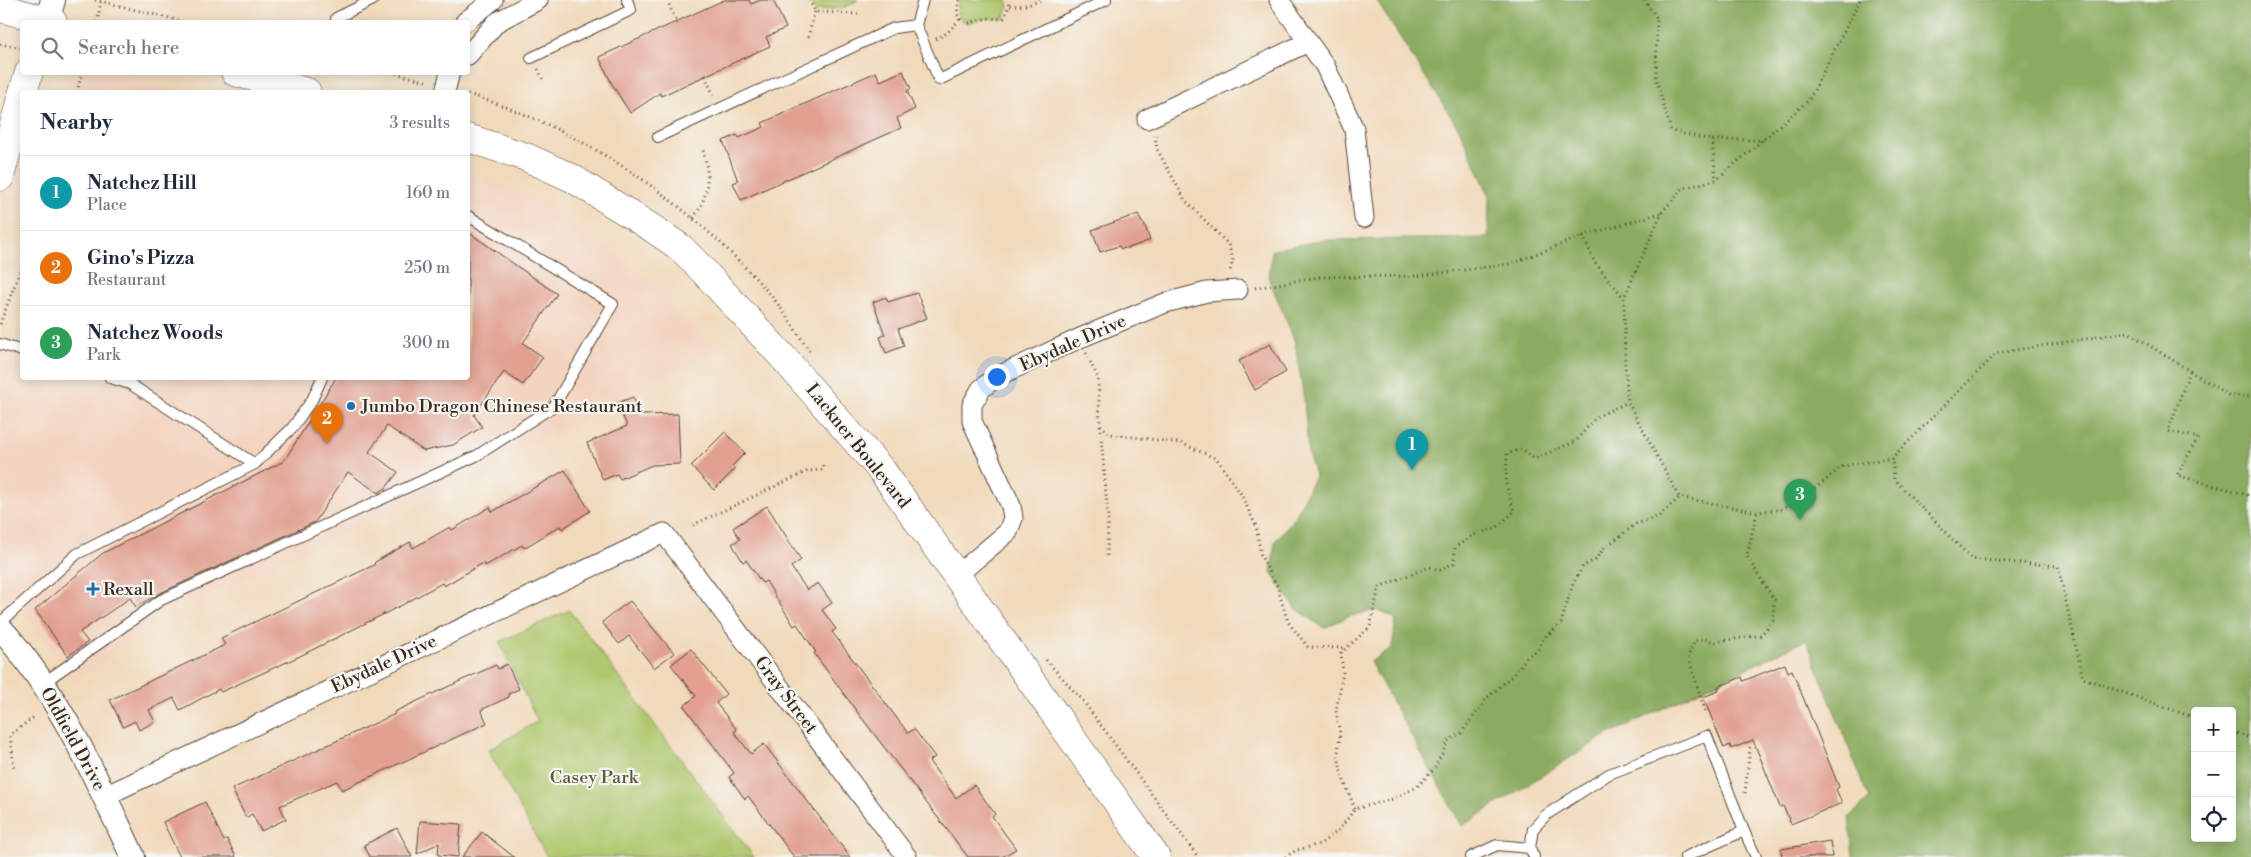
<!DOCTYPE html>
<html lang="en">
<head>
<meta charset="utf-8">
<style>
	:root { --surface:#fff; --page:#f2f2f3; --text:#1f2937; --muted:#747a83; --line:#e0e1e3; --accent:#111827 }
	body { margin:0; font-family:"Libre Bodoni",serif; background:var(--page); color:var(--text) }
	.controls { position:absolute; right:15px; bottom:15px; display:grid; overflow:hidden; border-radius:5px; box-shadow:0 2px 12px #0003 }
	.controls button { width:45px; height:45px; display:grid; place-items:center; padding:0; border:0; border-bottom:1px solid var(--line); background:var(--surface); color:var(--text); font:25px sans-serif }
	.you { position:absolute; left:996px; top:376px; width:18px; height:18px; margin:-12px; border:4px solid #fff; border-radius:50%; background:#1a73e8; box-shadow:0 0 0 8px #1a73e833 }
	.badge { display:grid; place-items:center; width:32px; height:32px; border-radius:50%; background:var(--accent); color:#fff; font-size:16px; font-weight:700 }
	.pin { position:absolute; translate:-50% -41px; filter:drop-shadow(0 1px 2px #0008) }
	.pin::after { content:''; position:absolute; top:26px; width:18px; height:15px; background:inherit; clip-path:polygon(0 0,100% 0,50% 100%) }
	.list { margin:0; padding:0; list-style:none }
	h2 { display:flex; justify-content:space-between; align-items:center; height:65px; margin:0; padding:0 20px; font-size:21px }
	h2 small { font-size:16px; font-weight:400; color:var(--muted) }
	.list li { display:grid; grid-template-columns:32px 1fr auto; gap:15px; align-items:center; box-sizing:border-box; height:75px; padding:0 20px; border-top:1px solid var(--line) }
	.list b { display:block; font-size:19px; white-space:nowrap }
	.list p { margin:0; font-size:16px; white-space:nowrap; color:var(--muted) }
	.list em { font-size:16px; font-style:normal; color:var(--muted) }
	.icon { flex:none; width:28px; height:28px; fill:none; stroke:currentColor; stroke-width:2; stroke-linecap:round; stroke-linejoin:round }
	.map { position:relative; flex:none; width:2251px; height:857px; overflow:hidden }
	.search { position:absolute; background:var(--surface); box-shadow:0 2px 12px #0003; left:20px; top:20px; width:450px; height:55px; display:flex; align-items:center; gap:12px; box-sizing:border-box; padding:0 18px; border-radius:5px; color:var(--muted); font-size:19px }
	.panel { position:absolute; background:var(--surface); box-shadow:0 2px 12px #0003; left:20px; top:90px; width:450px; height:290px; border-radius:5px }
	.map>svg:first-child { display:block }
	.built { fill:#f3d4bf }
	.green { fill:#afc86e; stroke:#757946 }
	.forest { fill:#8bac61; stroke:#636b40; fill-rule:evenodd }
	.building { fill:#e1a090 }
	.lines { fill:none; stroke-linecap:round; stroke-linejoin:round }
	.service-casing { stroke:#564436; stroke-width:12 }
	.minor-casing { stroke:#564436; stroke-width:21 }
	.tertiary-casing { stroke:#564436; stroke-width:26 }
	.secondary-casing { stroke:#564436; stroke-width:29 }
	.path { stroke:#564436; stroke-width:3; stroke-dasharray:1 4; stroke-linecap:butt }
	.service { stroke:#fff; stroke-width:10 }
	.minor { stroke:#fff; stroke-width:19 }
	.tertiary { stroke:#fff; stroke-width:24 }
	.secondary { stroke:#fff; stroke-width:28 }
	.poi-dot { fill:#1f6fb2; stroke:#f6f6f2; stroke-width:2 }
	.labels { text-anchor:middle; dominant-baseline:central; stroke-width:4.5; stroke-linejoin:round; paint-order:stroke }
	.street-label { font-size:18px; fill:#3b2a1e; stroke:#f6f6f2 }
	.poi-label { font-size:18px; fill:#3b2a1e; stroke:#f6f6f2; text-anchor:start }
	.park-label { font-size:18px; fill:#5e5936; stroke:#f6f6f2 }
</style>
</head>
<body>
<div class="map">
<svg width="2251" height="857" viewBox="0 0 2251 857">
	<rect width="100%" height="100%" fill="#f6f6f2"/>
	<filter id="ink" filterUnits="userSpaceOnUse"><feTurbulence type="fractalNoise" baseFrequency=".02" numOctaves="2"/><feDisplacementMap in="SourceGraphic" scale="10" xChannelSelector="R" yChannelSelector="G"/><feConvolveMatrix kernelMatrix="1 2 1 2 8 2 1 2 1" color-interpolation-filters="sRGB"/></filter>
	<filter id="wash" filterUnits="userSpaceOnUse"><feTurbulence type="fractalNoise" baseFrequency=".0096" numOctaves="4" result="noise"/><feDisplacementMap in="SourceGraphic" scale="20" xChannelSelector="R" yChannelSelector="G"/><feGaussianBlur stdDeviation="1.12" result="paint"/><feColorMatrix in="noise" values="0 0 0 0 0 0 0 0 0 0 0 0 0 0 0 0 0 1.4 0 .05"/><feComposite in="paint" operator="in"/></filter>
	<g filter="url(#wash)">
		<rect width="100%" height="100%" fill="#f1dabb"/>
		<!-- built -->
		<path class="built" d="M85,72l22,1 73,19h-101z
			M468,172l75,29 95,69 80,80 -253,127 -306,141 -86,66 -37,-58 -36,-39v-196l22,-82v69h446z"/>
		<!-- green -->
		<path class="green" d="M809,0h49l-12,7 -31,4z
			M959,0h48l2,6 -5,12c-8,2 -14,-1 -22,1 -6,1 -8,4 -16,4l-9,-9z
			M569,610l185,247h-207l-59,-107 50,-29 -39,-79z"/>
		<!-- forest -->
		<path class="forest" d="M1376,0h875v857h-398l-4,-40 20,-18 -63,-159 -203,97 -141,89 -92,-164 22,-14 4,-29 -20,-9 -29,7 -23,11 -29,-20 -24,-36 4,-31 20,-24 20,-41 -7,-23 -4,-53 -9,-58 -26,-63 3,-29 51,-10 165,-2 1,-43 -30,-66zM2195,711h37v127h-37z"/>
		<g id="blocks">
			<!-- building -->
			<path class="building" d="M724,0h25l2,4 10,-4h12l13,28 -20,9 4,9 -109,50 -1,-3 -30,20 -18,-29 -13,-27z
				M903,71l8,18 -4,2 8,18 -18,9 4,10 -160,72 -8,-17 5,-2 -15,-40 14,-6 2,3 25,-11 -2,-4 114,-51 4,9z
				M1138,214l4,9h2l6,17 -18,7 -11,2 -2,-3 -19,6 -8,-22z
				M468,232l89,62 -34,49 20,14 -20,28 -19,-13 -30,43 8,12 -29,18 -29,6 -37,-25 -18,26 29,20 -12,16 -8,5 -30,-21 -33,50 -157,72 -22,13 -6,-9 -50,34 8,10 -20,14 -33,-46 68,-57 181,-92 52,-83h132z
				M917,293l10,25 -29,11 6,17 -18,7 -6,-16 5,-2 -12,-33 13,-5 2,5z
				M1270,344l16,28 -31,18 -16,-29z
				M633,397l8,18 37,-1 2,50 -28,1 -32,14 -3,-5 -14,6 -16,-37 40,-17 -10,-23z
				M725,432l20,21 -13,13 3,3 -21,21 -23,-24z
				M565,470l25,41 -28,18 -2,-3 -36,22 -2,-3 -37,21 -2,-3 -39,23 -2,-3 -40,22 -102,51 -79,36 -2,-3 -39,21 -6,-12 -25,12 6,12 -16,8 -4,-9 -12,6 -13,-27 115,-55 -4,-7 153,-73 1,-3 35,-20 3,6 37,-21 2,3 38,-23 2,5z
				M767,506l34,54 -10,7 16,23 11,-7 14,20 -10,7 14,19 -4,3 76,101 6,-4 21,28 -6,4 27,37 18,-13 21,29 -3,2 24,33 -14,8h-34l-110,-144 -44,-60 2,-1 -19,-28 -3,2 -28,-45 -4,2 -16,-23 -3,2 -11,-18 8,-5 -7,-11z
				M630,601l44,52 -20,15 -25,-32 -10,8 -17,-22z
				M691,649l35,45 -10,9 21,27 -3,2 17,22 13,-10 86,113h-56l-46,-61 -3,3 -16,-22 5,-4 -50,-67 12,-10 -25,-31z
				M507,664l12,25 -11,5 1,3 -28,13 6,13 -145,67 -5,-9 -57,25 6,13 -25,12 -9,-17 -6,4 -14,-29 163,-75 -1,-2 64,-30 38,-17 2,4z
				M1785,664l3,8 4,-2 19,47 28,70 -3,2 6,14 -51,21 -8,-18 -3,1 -27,-67 -22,9 -1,-4 -6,3 -21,-51 16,-6 -1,-4 24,-10 1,4z
				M205,802l19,39 3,-2 9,18h-56l-17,-35z
				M420,821l41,3 -3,33 -20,-2 1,-12 -22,11z
				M397,828l15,29h-42l-6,-12z
				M482,832l32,25h-52z
				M1830,841l2,16h-50l-1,-8z"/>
		</g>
	</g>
	<g filter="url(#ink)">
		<use href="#blocks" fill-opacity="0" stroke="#564436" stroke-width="1"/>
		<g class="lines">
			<defs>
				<path id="service" d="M923,0l-7,25 23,55 167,-80
					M336,18l37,-18
					M531,58l100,-48 -4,-10
					M658,137l236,-109 22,-3
					M0,344l22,7
					M110,378l20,6 125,80
					M0,623l77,-69 178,-90 37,-36 20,-28 10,-22
					M43,683l118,-83 315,-144 78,-50 59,-102 -145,-88
					M1471,857l26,-12 33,3
					M1534,857l-4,-9 3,-19 13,-14 63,-41 98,-38 37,95 12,26
					M1685,857l59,-26"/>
				<path id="minor" d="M1279,0l46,66 29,63 10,89
					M465,22l28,-22
					M468,55l29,-33 41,-22
					M445,92l5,-20
					M1147,119l161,-77
					M957,575l51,-43 5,-14 -2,-12 -39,-85v-16l9,-16 15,-12 84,-39 85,-35 42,-11 31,-2
					M105,796l559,-263 243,324"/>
				<path id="tertiary" d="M47,21l6,-21
					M0,628c59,65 96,150 133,229"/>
				<path id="secondary" d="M0,8l53,14
					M235,72l72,20
					M23,92l6,-20
					M468,138l58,19 46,21 83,52 26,18 15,15 85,92 102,117 273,385
					M0,177l22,-82"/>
			</defs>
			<!-- service casing -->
			<use href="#service" class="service-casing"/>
			<!-- minor casing -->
			<use href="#minor" class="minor-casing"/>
			<!-- tertiary casing -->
			<use href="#tertiary" class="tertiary-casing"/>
			<!-- secondary casing -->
			<use href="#secondary" class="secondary-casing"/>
			<!-- path -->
			<path class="path" d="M95,0l90,22
				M667,0l11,26
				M809,0l7,12 43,2
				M959,0l-2,14c10,16 14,6 27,5 7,-2 12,1 20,-1l5,-12 -2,-6
				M1644,0l13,18 -1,60 15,53 41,9h52
				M1860,0l-51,100 -93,80 -33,8 -21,24 -38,86 1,66 3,38 51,95 78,15 26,-3 30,-19 30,-24 49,-8 105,-105 131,-21 102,64h21
				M1010,6l18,-1 13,-5
				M97,22l4,-20
				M808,37l7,-26
				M936,39l11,-6 13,-14
				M0,44l22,4
				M538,69l6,13
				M391,72l38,10
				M705,76l10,22
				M77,92l5,-20
				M468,94c115,35 220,107 299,197 17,19 30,42 44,62
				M1155,135l2,14 28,51 43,44 5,15 -3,13
				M1712,140l4,40
				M693,218c17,-21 17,-46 9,-71
				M1583,236l12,27 29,35
				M1255,288l63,-11 99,-1 93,-12 73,-28 78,-23
				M0,324l22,-58
				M1086,353l12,25 2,46 9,10 72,9 36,16 24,35 15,32 5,30 16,30 11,36 20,25 35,1
				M2190,371l-22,60 30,7 -21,37 74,21
				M1100,425l8,91 -1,42
				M1892,458l2,21 78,80 86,7 25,112 112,40
				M693,525l115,-54 14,-1 1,-5
				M1046,660l37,41 115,156
				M1705,711l-17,-55 7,-15 10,-2 9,3 47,-7 12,-15 1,-20 -27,-44 10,-44
				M2232,732l19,6
				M14,767l-4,-32 25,-19
				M1745,793l5,-46
				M1355,809l-14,-36 -3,-20 2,-19 -4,-23 7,-38 -2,-20 29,-26 9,-40 50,-20 11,3 14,-7 1,-16 22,-14 18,-4 19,-17 -8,-28 1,-30 15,-5 12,10 42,-18 20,-24 32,-15
				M1285,857l12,-7 23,-6 18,-13 17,-22 38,-10 24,-12 18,-19 13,-27 13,-8 27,-36 26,-23 13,-17 11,-7 5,-11 18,-16 12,-39 10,-18 12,-6 9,-12 32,-24 23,-8 20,-18"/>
			<!-- service -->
			<use href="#service" class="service"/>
			<!-- minor -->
			<use href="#minor" class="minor"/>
			<!-- tertiary -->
			<use href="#tertiary" class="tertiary"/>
			<!-- secondary -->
			<use href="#secondary" class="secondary"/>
		</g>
	</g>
	<!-- markers -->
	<g class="poi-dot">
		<circle cx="351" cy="406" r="5"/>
		<path d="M90.5 581.5h5v5h5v5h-5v5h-5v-5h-5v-5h5z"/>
	</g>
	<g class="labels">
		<!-- street labels -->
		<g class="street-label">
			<text transform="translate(1073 343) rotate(-24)">Ebydale Drive</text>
			<text transform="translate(858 446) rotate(51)">Lackner Boulevard</text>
			<text transform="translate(384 664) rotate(-25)">Ebydale Drive</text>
			<text transform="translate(786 695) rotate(53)">Gray Street</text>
			<text transform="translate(73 739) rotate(61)">Oldfield Drive</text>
		</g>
		<!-- poi labels -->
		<g class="poi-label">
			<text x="361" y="406">Jumbo Dragon Chinese Restaurant</text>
			<text x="103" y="589">Rexall</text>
		</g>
		<!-- park labels -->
		<g class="park-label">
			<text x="594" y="777">Casey Park</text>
		</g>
	</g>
</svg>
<div class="controls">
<button>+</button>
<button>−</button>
<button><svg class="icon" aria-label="locate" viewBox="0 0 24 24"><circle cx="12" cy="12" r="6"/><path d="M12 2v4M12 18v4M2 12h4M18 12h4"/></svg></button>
</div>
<div class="you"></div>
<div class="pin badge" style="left:1412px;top:470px;background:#0f9aa8">1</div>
<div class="pin badge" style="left:327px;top:444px;background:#e8710a">2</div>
<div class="pin badge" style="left:1800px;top:520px;background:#2e9e5b">3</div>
<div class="search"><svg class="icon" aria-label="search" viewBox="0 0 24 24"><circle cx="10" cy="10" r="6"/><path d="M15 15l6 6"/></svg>Search here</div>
<section class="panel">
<h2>Nearby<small>3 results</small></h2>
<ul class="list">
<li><span class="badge" style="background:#0f9aa8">1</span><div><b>Natchez Hill</b><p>Place</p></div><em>160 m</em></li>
<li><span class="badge" style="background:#e8710a">2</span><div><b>Gino's Pizza</b><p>Restaurant</p></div><em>250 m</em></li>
<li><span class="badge" style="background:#2e9e5b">3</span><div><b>Natchez Woods</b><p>Park</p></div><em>300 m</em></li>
</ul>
</section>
</div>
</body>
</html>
